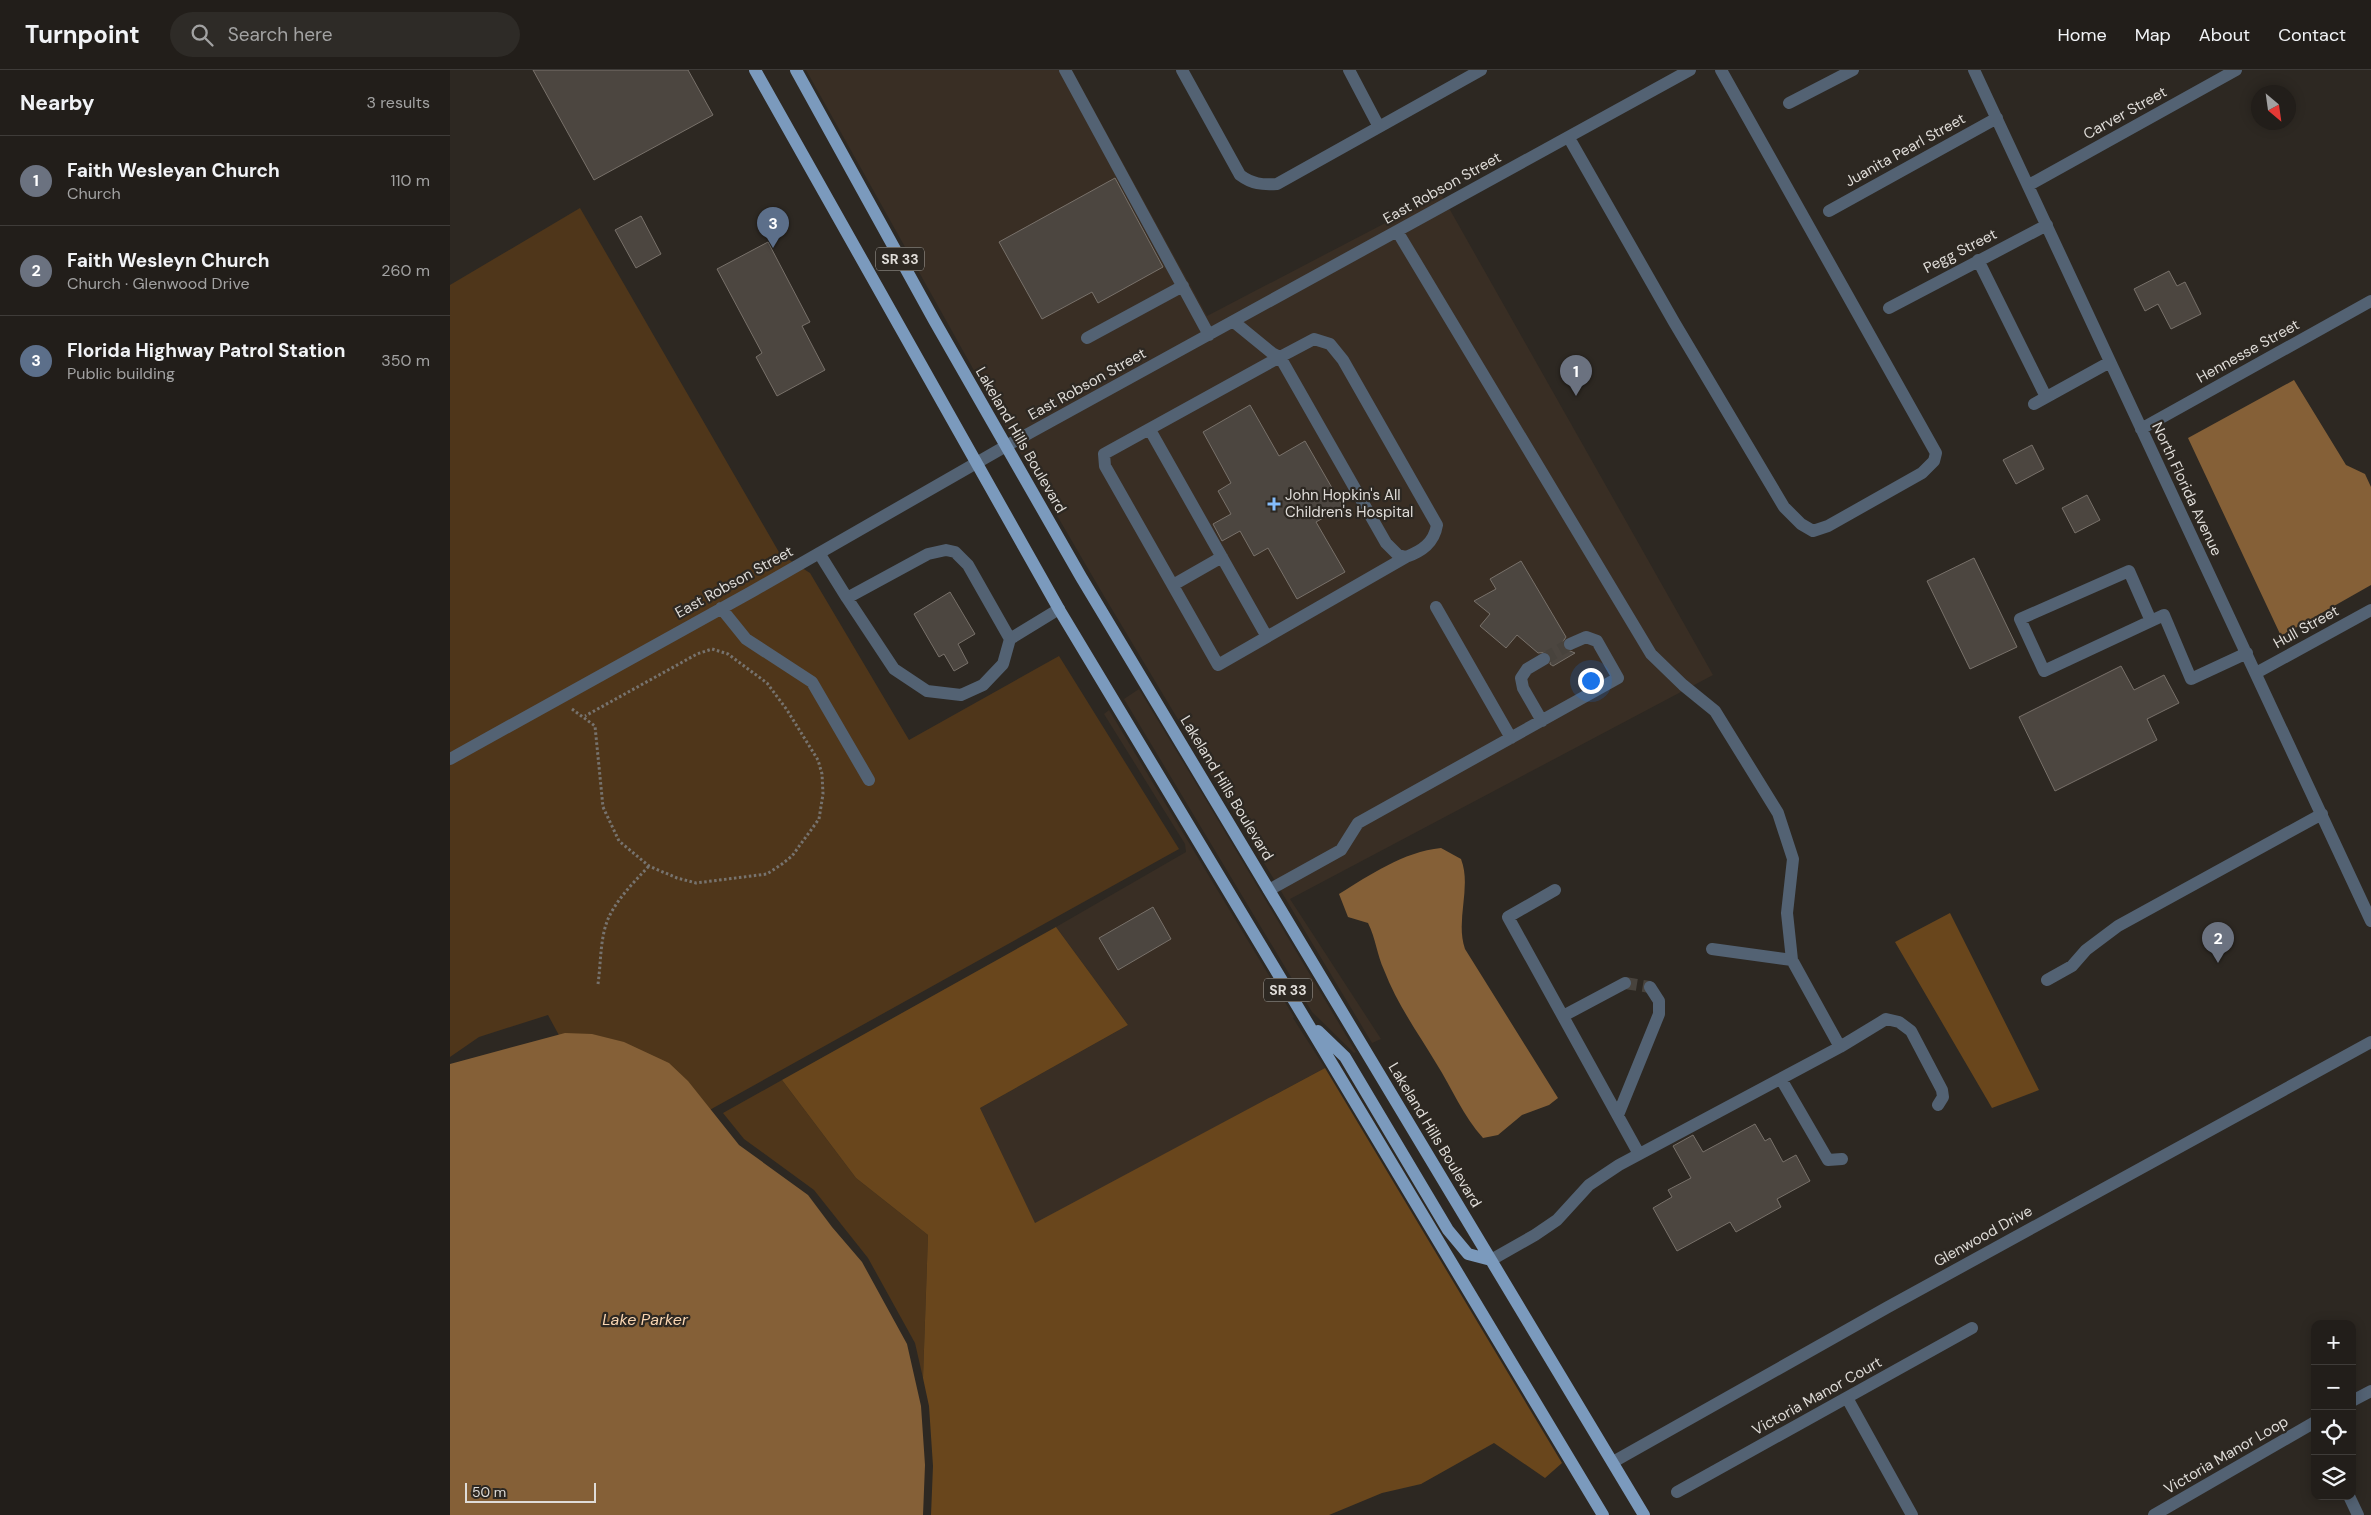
<!DOCTYPE html>
<html lang="en">
<head>
<meta charset="utf-8">
<style>
	:root { --surface:#221e1a; --page:#2e2b27; --text:#f1f3f6; --muted:#a2a2a2; --line:#3f3c39; --accent:#84bcfb }
	body { margin:0; font-family:"DM Sans",sans-serif; background:var(--page); color:var(--text) }
	.controls { position:absolute; right:15px; bottom:15px; display:grid; overflow:hidden; border-radius:10px; box-shadow:0 2px 12px #0003 }
	.controls button { width:45px; height:45px; display:grid; place-items:center; padding:0; border:0; border-bottom:1px solid var(--line); background:var(--surface); color:var(--text); font:25px sans-serif }
	.compass { position:absolute; left:1801px; top:15px; width:45px; height:45px; border-radius:50%; background:var(--surface); box-shadow:0 2px 12px #0003; rotate:151deg }
	.scale { position:absolute; left:15px; bottom:12px; width:131px; box-sizing:border-box; padding-left:5px; border:2px solid #dfdcd8; border-top:0; font-size:14px; line-height:18px; white-space:nowrap; color:#dfdcd8; -webkit-text-stroke:4px #2d2822; paint-order:stroke }
	.you { position:absolute; left:1140px; top:610px; width:18px; height:18px; margin:-12px; border:4px solid #fff; border-radius:50%; background:#1a73e8; box-shadow:0 0 0 8px #1a73e833 }
	.badge { display:grid; place-items:center; width:32px; height:32px; border-radius:50%; background:var(--accent); color:#fff; font-size:16px; font-weight:700 }
	.pin { position:absolute; translate:-50% -41px; filter:drop-shadow(0 1px 2px #0008) }
	.pin::after { content:''; position:absolute; top:26px; width:18px; height:15px; background:inherit; clip-path:polygon(0 0,100% 0,50% 100%) }
	.list { margin:0; padding:0; list-style:none }
	h2 { display:flex; justify-content:space-between; align-items:center; height:65px; margin:0; padding:0 20px; font-size:21px }
	h2 small { font-size:16px; font-weight:400; color:var(--muted) }
	.list li { display:grid; grid-template-columns:32px 1fr auto; gap:15px; align-items:center; box-sizing:border-box; height:90px; padding:0 20px; border-top:1px solid var(--line) }
	.list b { display:block; font-size:19px; white-space:nowrap }
	.list p { margin:0; font-size:16px; white-space:nowrap; color:var(--muted) }
	.list em { font-size:16px; font-style:normal; color:var(--muted) }
	.icon { flex:none; width:28px; height:28px; fill:none; stroke:currentColor; stroke-width:2; stroke-linecap:round; stroke-linejoin:round }
	.map { position:relative; flex:none; width:1921px; height:1445px; overflow:hidden }
	header { display:flex; align-items:center; gap:30px; box-sizing:border-box; height:70px; padding:0 25px; background:var(--surface); border-bottom:1px solid var(--line) }
	header strong { font-size:24px }
	nav { display:flex; gap:28px; margin-inline-start:auto; font-size:18px }
	.search { width:350px; height:45px; background:var(--page); display:flex; align-items:center; gap:12px; box-sizing:border-box; padding:0 18px; border-radius:28px; color:var(--muted); font-size:19px }
	main { display:flex }
	aside { flex:1; background:var(--surface) }
	.map>svg:first-child { display:block }
	.built { fill:#392e24 }
	.green { fill:#4f361a }
	.forest { fill:#69461c }
	.water { fill:#856037 }
	.building { fill:#4c4640; stroke:#78716a }
	.lines { fill:none; stroke-linecap:round; stroke-linejoin:round }
	.minor-tunnel { stroke:#48433d; stroke-width:12; stroke-dasharray:12 6; stroke-linecap:butt }
	.path { stroke:#77736e; stroke-width:3; stroke-dasharray:2.5 2.5; stroke-linecap:butt }
	.minor { stroke:#536273; stroke-width:12 }
	.major { stroke:#7b9abd; stroke-width:12 }
	.poi-dot { fill:#84bcfb; stroke:#2d2822; stroke-width:2 }
	.labels { text-anchor:middle; dominant-baseline:central; stroke-width:4.5; stroke-linejoin:round; paint-order:stroke }
	.shield { fill:#2d2822; stroke:#aaa6a1; stroke-width:1 }
	.shield-label { font-size:14px; font-weight:bold; fill:#dfdcd8 }
	.street-label { font-size:15px; fill:#dfdcd8; stroke:#2d2822 }
	.poi-label { font-size:15px; fill:#dfdcd8; stroke:#2d2822; text-anchor:start }
	.water-label { font-size:16px; font-style:italic; fill:#fad6b2; stroke:#2d2822 }
</style>
</head>
<body>
<header>
<strong>Turnpoint</strong>
<div class="search"><svg class="icon" aria-label="search" viewBox="0 0 24 24"><circle cx="10" cy="10" r="6"/><path d="M15 15l6 6"/></svg>Search here</div>
<nav><a>Home</a><a>Map</a><a>About</a><a>Contact</a></nav>
</header>
<main>
<aside>
<h2>Nearby<small>3 results</small></h2>
<ul class="list">
<li><span class="badge" style="background:#6b7280">1</span><div><b>Faith Wesleyan Church</b><p>Church</p></div><em>110 m</em></li>
<li><span class="badge" style="background:#6b7280">2</span><div><b>Faith Wesleyn Church</b><p>Church · Glenwood Drive</p></div><em>260 m</em></li>
<li><span class="badge" style="background:#5c6f8a">3</span><div><b>Florida Highway Patrol Station</b><p>Public building</p></div><em>350 m</em></li>
</ul>
</aside>
<div class="map">
<svg width="1921" height="1445" viewBox="0 0 1921 1445">
	<rect width="100%" height="100%" fill="#2d2822"/>
	<!-- built -->
	<path class="built" d="M356,0h266l135,246 234,-122 272,481 -423,224 91,140 -9,4 -268,-447 -90,-154z
		M689,619l67,111 150,252 -2,1 -42,-41 -188,-313z
		M659,640l185,307 -1,1 32,50 -290,156 -55,-116 148,-83 -72,-98 130,-75 -1,-8 -81,-130z"/>
	<!-- green -->
	<path class="green" d="M130,138l200,346 30,19 99,167 150,-84 120,193 -554,308 -77,-142 -69,22 -29,20v-772z
		M332,1010l74,98 72,57 -5,143 -8,-35 -47,-85 -54,-68 -70,-51 -21,-26z"/>
	<!-- forest -->
	<path class="forest" d="M1500,843l89,177 -47,18 -97,-166z
		M606,857l72,98 -148,83 55,115 290,-155 237,395 -17,15 -51,-35 -73,41 -39,9 -53,22h-398l2,-49 -4,-60 -6,-28 5,-143 -72,-57 -74,-98z"/>
	<!-- water -->
	<path class="water" d="M1844,310l52,85 19,9 6,13v98l-90,51 -93,-198z
		M991,778l20,11c11,28 -6,61 4,90l93,149 -9,7 -27,10 -24,20 -15,3c-20,-22 -31,-50 -47,-75 -18,-30 -39,-59 -52,-93 -7,-15 -8,-31 -16,-47l-20,-6 -9,-23c31,-19 64,-42 102,-46z
		M115,963l27,1 32,8 45,21 19,18 51,64 69,50 24,32 30,35 45,82 14,62 4,59 -2,50h-473v-451z"/>
	<!-- building -->
	<path class="building" d="M83,0h155l25,45 -119,65z
		M665,108l48,89 -65,36 -6,-11 -50,27 -43,-77z
		M191,146l20,38 -25,14 -21,-38z
		M318,172l42,80 -8,4 23,44 -48,26 -21,-39 6,-4 -45,-84z
		M1719,201l8,15 8,-4 16,32 -30,15 -13,-25 -13,7 -11,-22z
		M800,335l29,51 26,-15 38,66 -27,15 29,50 -48,27 -29,-51 -14,8 -14,-25 -18,10 -9,-17 18,-10 -13,-23 13,-8 -28,-51z
		M1582,375l12,24 -28,15 -13,-24z
		M1637,425l13,25 -25,13 -13,-25z
		M1524,488l43,89 -47,22 -43,-88z
		M1071,491l45,76 -4,6 1,5 12,5 -22,13 -3,-2 1,-9 -3,-3 -10,1 -21,-18 -11,13 -26,-22 10,-12 -16,-13 22,-12 -6,-10z
		M500,522l25,42 -17,10 10,19 -14,8 -10,-17 -5,3 -25,-43z
		M1671,596l13,24 30,-15 15,28 -32,16 10,21 -102,51 -36,-74z
		M703,837l18,32 -53,31 -19,-32z
		M1305,1054l10,17 5,-3 13,24 13,-7 14,26 -33,18 4,8 -45,25 -6,-10 -53,29 -24,-43 19,-11 -4,-7 23,-12 -18,-32 20,-11 10,17z"/>
	<g class="lines">
		<!-- minor-tunnel -->
		<path class="minor-tunnel" d="M1094,589l26,-15
			M1175,913l25,4"/>
		<!-- path -->
		<path class="path" d="M122,639l23,17 8,81 16,34 30,25 28,12 19,5 71,-9 15,-10 10,-8 27,-37 4,-25 -1,-20 -4,-14 -31,-50 -20,-27 -39,-29 -16,-5 -15,5 -112,62
			M148,914c3,-21 2,-46 10,-65 9,-20 26,-37 41,-53"/>
		<!-- minor -->
		<path class="minor" d="M615,0l144,265
			M732,0l58,105c12,9 22,10 37,9l204,-114
			M899,0l30,57
			M1524,0l397,851
			M1339,33l64,-33
			M1119,68l105,184 110,185 17,17 12,7 15,-5 94,-53 12,-12 2,-8 -215,-383
			M1579,115l207,-115
			M1379,141l168,-93
			M947,161l254,423 32,31 32,26 63,102 15,46 -6,54 5,47 48,87
			M1528,190l68,137
			M1439,238l158,-83
			M784,252l38,31 8,4 34,-18 16,5 13,16 94,165c-3,18 -15,26 -31,32l-8,-2 -12,-12 -106,-186 -176,97 1,12 113,199 188,-108
			M637,268l96,-52
			M1584,334l76,-42
			M1691,359l230,-128
			M700,360l117,207
			M369,483l28,45 81,-44 18,-4 9,2 13,13 42,74 49,-30
			M723,515l49,-28
			M397,528l47,71 33,22 34,4 22,-10 20,-21 7,-25
			M986,537l75,131
			M271,538l25,31 66,43 57,98
			M1701,551l-22,-50 -109,48 24,52 107,-50 13,-6 27,64 56,-26
			M1806,603l115,-63
			M1092,651l-19,-33 -2,-10 6,-9 17,-10
			M0,689l303,-168 253,-145 684,-376
			M819,820l72,-40 17,-27 260,-145 -21,-37 -11,-4 -16,7
			M1105,820l-47,27 131,237
			M1262,879l80,11
			M1597,910l25,-14 14,-16 32,-24 204,-112
			M1113,946l62,-33
			M1331,1009l47,81 14,-1
			M1168,1045l41,-101v-13l-9,-14
			M1041,1190l44,-25 22,-15 32,-35 30,-20 221,-118 46,-28 13,3 12,9 31,59 1,7 -5,8
			M1397,1328l65,117
			M1902,1331l19,-10
			M1163,1392l275,-155 483,-265
			M1227,1422l295,-164
			M1899,1426l9,19
			M1704,1445l161,-93"/>
		<!-- major -->
		<path class="major" d="M305,0l305,541 543,904
			M346,0l138,250 147,257 563,938
			M868,961l27,26 103,173 20,24 23,6"/>
	</g>
	<!-- markers -->
	<path class="poi-dot" d="M821.5 426.5h5v5h5v5h-5v5h-5v-5h-5v-5h5z"/>
	<g class="labels">
		<!-- shield labels -->
		<g class="shield">
			<rect x="426" y="177.5" width="48" height="23" rx="4"/>
			<rect x="814" y="908.5" width="48" height="23" rx="4"/>
		</g>
		<g class="shield-label">
			<text x="450" y="189">SR 33</text>
			<text x="838" y="920">SR 33</text>
		</g>
		<!-- street labels -->
		<g class="street-label">
			<text transform="translate(1675 43) rotate(-29)">Carver Street</text>
			<text transform="translate(1455 80) rotate(-29)">Juanita Pearl Street</text>
			<text transform="translate(992 118) rotate(-29)">East Robson Street</text>
			<text transform="translate(1510 181) rotate(-27)">Pegg Street</text>
			<text transform="translate(1798 281) rotate(-29)">Hennesse Street</text>
			<text transform="translate(637 314) rotate(-29)">East Robson Street</text>
			<text transform="translate(571 370) rotate(60)">Lakeland Hills Boulevard</text>
			<text transform="translate(1737 419) rotate(65)">North Florida Avenue</text>
			<text transform="translate(284 512) rotate(-29)">East Robson Street</text>
			<text transform="translate(1856 557) rotate(-29)">Hull Street</text>
			<text transform="translate(777 718) rotate(59)">Lakeland Hills Boulevard</text>
			<text transform="translate(985 1065) rotate(59)">Lakeland Hills Boulevard</text>
			<text transform="translate(1533 1166) rotate(-29)">Glenwood Drive</text>
			<text transform="translate(1367 1326) rotate(-29)">Victoria Manor Court</text>
			<text transform="translate(1776 1385) rotate(-30)">Victoria Manor Loop</text>
		</g>
		<!-- poi labels -->
		<g class="poi-label">
			<text x="835" y="425">John Hopkin's All<tspan x="835" dy="17">Children's Hospital</tspan></text>
		</g>
		<!-- water labels -->
		<g class="water-label">
			<text x="195" y="1249">Lake Parker</text>
		</g>
	</g>
</svg>
<div class="controls">
<button>+</button>
<button>−</button>
<button><svg class="icon" aria-label="locate" viewBox="0 0 24 24"><circle cx="12" cy="12" r="6"/><path d="M12 2v4M12 18v4M2 12h4M18 12h4"/></svg></button>
<button><svg class="icon" aria-label="layers" viewBox="0 0 24 24"><path d="M12 4l9 5-9 5-9-5zM3 14l9 5 9-5"/></svg></button>
</div>
<svg class="compass" viewBox="-18 -18 36 36"><path d="M0-13l5 13h-10z" fill="#e53935"/><path d="M0 13l5-13h-10z" fill="#a2a2a2"/></svg>
<div class="scale">50 m</div>
<div class="you"></div>
<div class="pin badge" style="left:1126px;top:326px;background:#6b7280">1</div>
<div class="pin badge" style="left:1768px;top:893px;background:#6b7280">2</div>
<div class="pin badge" style="left:323px;top:178px;background:#5c6f8a">3</div>
</div>
</main>
</body>
</html>
